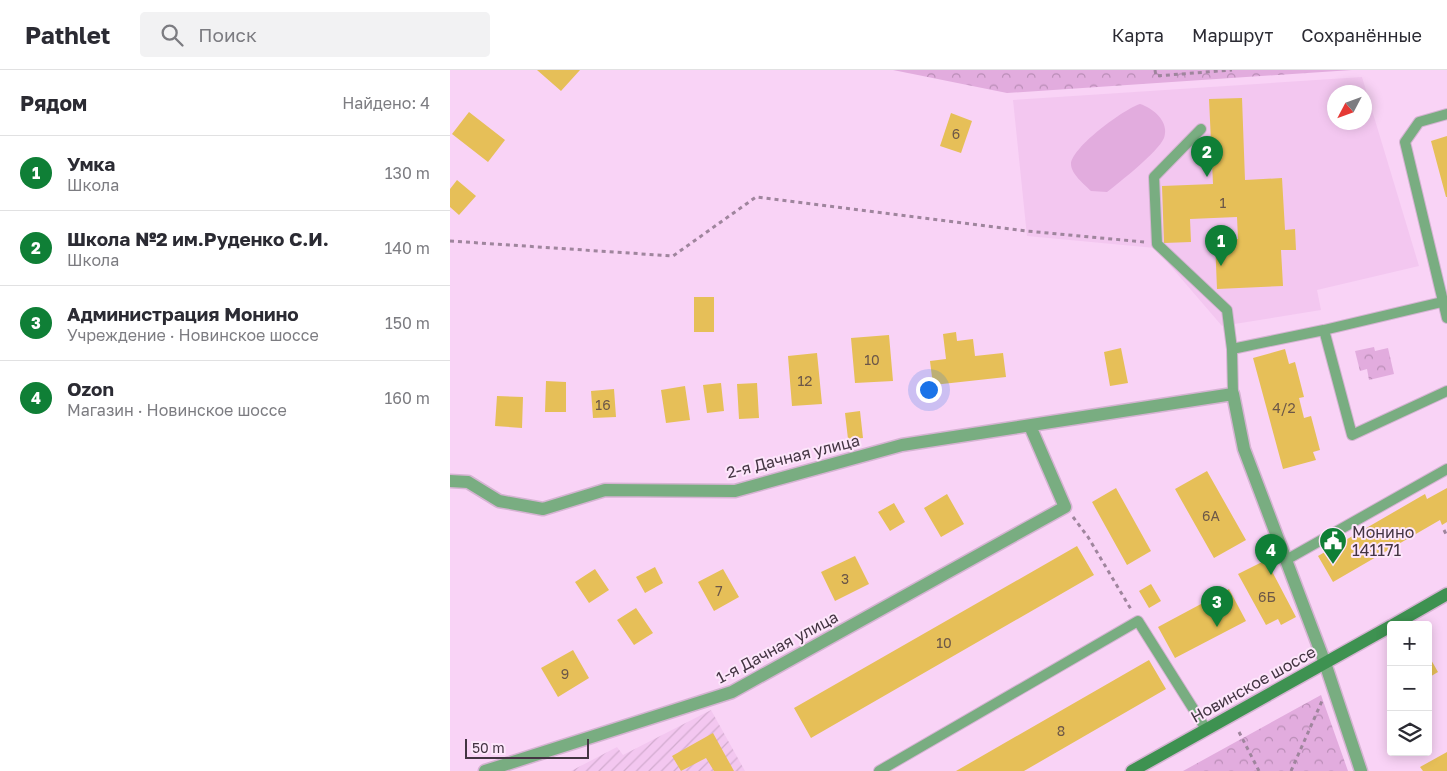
<!DOCTYPE html>
<html lang="ru">
<head>
<meta charset="utf-8">
<style>
	:root { --surface:#fff; --page:#f2f2f3; --text:#2b2b33; --muted:#7c7c81; --line:#e1e1e2; --accent:#0f7f36 }
	body { margin:0; font-family:"Golos Text",sans-serif; background:var(--page); color:var(--text) }
	.controls { position:absolute; right:15px; bottom:15px; display:grid; overflow:hidden; border-radius:5px; box-shadow:0 2px 12px #0003 }
	.controls button { width:45px; height:45px; display:grid; place-items:center; padding:0; border:0; border-bottom:1px solid var(--line); background:var(--surface); color:var(--text); font:25px sans-serif }
	.compass { position:absolute; left:877px; top:15px; width:45px; height:45px; border-radius:50%; background:var(--surface); box-shadow:0 2px 12px #0003; rotate:229deg }
	.scale { position:absolute; left:15px; bottom:12px; width:124px; box-sizing:border-box; padding-left:5px; border:2px solid #433442; border-top:0; font-size:14px; line-height:18px; white-space:nowrap; color:#433442; -webkit-text-stroke:4px #fde6fb; paint-order:stroke }
	.you { position:absolute; left:478px; top:319px; width:18px; height:18px; margin:-12px; border:4px solid #fff; border-radius:50%; background:#1a73e8; box-shadow:0 0 0 8px #1a73e833 }
	.badge { display:grid; place-items:center; width:32px; height:32px; border-radius:50%; background:var(--accent); color:#fff; font-size:16px; font-weight:700 }
	.pin { position:absolute; translate:-50% -41px; filter:drop-shadow(0 1px 2px #0008) }
	.pin::after { content:''; position:absolute; top:26px; width:18px; height:15px; background:inherit; clip-path:polygon(0 0,100% 0,50% 100%) }
	.list { margin:0; padding:0; list-style:none }
	h2 { display:flex; justify-content:space-between; align-items:center; height:65px; margin:0; padding:0 20px; font-size:21px }
	h2 small { font-size:16px; font-weight:400; color:var(--muted) }
	.list li { display:grid; grid-template-columns:32px 1fr auto; gap:15px; align-items:center; box-sizing:border-box; height:75px; padding:0 20px; border-top:1px solid var(--line) }
	.list b { display:block; font-size:19px; white-space:nowrap }
	.list p { margin:0; font-size:16px; white-space:nowrap; color:var(--muted) }
	.list em { font-size:16px; font-style:normal; color:var(--muted) }
	.icon { flex:none; width:28px; height:28px; fill:none; stroke:currentColor; stroke-width:2; stroke-linecap:round; stroke-linejoin:round }
	.map { position:relative; flex:none; width:997px; height:701px; overflow:hidden }
	header { display:flex; align-items:center; gap:30px; box-sizing:border-box; height:70px; padding:0 25px; background:var(--surface); border-bottom:1px solid var(--line) }
	header strong { font-size:24px }
	nav { display:flex; gap:28px; margin-inline-start:auto; font-size:18px }
	.search { width:350px; height:45px; background:var(--page); display:flex; align-items:center; gap:12px; box-sizing:border-box; padding:0 18px; border-radius:5px; color:var(--muted); font-size:19px }
	main { display:flex }
	aside { flex:1; background:var(--surface) }
	.map>svg:first-child { display:block }
	.built { fill:#f3c7f0; fill-rule:evenodd }
	.industrial { fill:url(#industrial-furrows) }
	.forest { fill:url(#forest-crowns) }
	.garden { fill:#e2acde }
	.building { fill:#e6bf58 }
	.lines { fill:none; stroke-linecap:round; stroke-linejoin:round }
	.service-casing { stroke:#d5b3d2; stroke-width:12 }
	.minor-casing { stroke:#d5b3d2; stroke-width:15 }
	.secondary-casing { stroke:#d5b3d2; stroke-width:15 }
	.path { stroke:#9f859d; stroke-width:3; stroke-dasharray:4 4; stroke-linecap:butt }
	.service { stroke:#79ad81; stroke-width:10 }
	.minor { stroke:#79ad81; stroke-width:12 }
	.secondary { stroke:#3e9251; stroke-width:12 }
	.labels { text-anchor:middle; dominant-baseline:central; stroke-width:4; stroke-linejoin:round; paint-order:stroke }
	.number-label { font-size:14px; fill:#6c5748 }
	.street-label { font-size:16px; fill:#433442; stroke:#fde6fb }
	.poi-label { font-size:16px; fill:#433442; stroke:#fde6fb; text-anchor:start }
</style>
</head>
<body>
<header>
<strong>Pathlet</strong>
<div class="search"><svg class="icon" aria-label="search" viewBox="0 0 24 24"><circle cx="10" cy="10" r="6"/><path d="M15 15l6 6"/></svg>Поиск</div>
<nav><a>Карта</a><a>Маршрут</a><a>Сохранённые</a></nav>
</header>
<main>
<aside>
<h2>Рядом<small>Найдено: 4</small></h2>
<ul class="list">
<li><span class="badge">1</span><div><b>Умка</b><p>Школа</p></div><em>130 m</em></li>
<li><span class="badge">2</span><div><b>Школа №2 им.Руденко С.И.</b><p>Школа</p></div><em>140 m</em></li>
<li><span class="badge">3</span><div><b>Администрация Монино</b><p>Учреждение · Новинское шоссе</p></div><em>150 m</em></li>
<li><span class="badge">4</span><div><b>Ozon</b><p>Магазин · Новинское шоссе</p></div><em>160 m</em></li>
</ul>
</aside>
<div class="map">
<svg width="997" height="701" viewBox="0 0 997 701">
	<defs>
		<pattern id="industrial-furrows" width="10" height="10" patternUnits="userSpaceOnUse" patternTransform="scale(1.25)"><rect width="10" height="10" fill="#f3c7f0"/><path d="M-1 1l2-2M0 10L10 0M9 11l2-2" fill="none" stroke="#d2accf"/></pattern>
		<pattern id="forest-crowns" width="20" height="18" patternUnits="userSpaceOnUse" patternTransform="scale(1.25)"><rect width="20" height="18" fill="#e2acde"/><path d="M2 6a3 3 0 1 1 6 0M12 15a3 3 0 1 1 6 0" fill="none" stroke="#b98db6"/></pattern>
	</defs>
	<rect width="100%" height="100%" fill="#f9d3f6"/>
	<!-- built -->
	<path class="built" d="M912,7l57,189 -102,24 4,20 -99,16 -67,-78 -128,-12 -14,-136zM884,22h30v30h-30z"/>
	<!-- industrial -->
	<path class="industrial" d="M261,640l34,61h-174l46,-24 6,8z"/>
	<!-- forest -->
	<path class="forest" d="M443,0h459l-345,23z
		M924,277l1,4 13,-3 6,26 -25,6 -2,-11 -7,2 -5,-20z
		M871,625l27,76h-165z"/>
	<!-- garden -->
	<path class="garden" d="M690,34c13,4 30,18 24,34 -6,14 -44,44 -57,54l-16,-1c-7,-7 -20,-17 -20,-27 1,-17 53,-55 69,-60z"/>
	<!-- building -->
	<path class="building" d="M87,0h43l-19,21z
		M792,28l3,82 37,-2 3,52 10,-1 1,21h-15l2,36 -66,3 -2,-49 23,-1 -1,-22 -47,2 1,23 -27,1 -2,-57 51,-2 -4,-85z
		M19,42l36,28 -17,22 -36,-28z
		M501,43l21,8 -11,32 -21,-7z
		M997,66v61h-1l-15,-56z
		M7,110l19,16 -17,19 -9,-8v-18z
		M244,227h20v35h-20z
		M506,262l1,9 16,-2 2,17 28,-3 3,24 -73,8 -3,-24 16,-2 -3,-25z
		M439,265l4,46 -38,2 -4,-45z
		M671,278l7,35 -18,3 -6,-34z
		M835,279l4,15 6,-2 9,35 -5,1 5,20 7,-2 9,34 -7,2 3,8 -33,9 -30,-111z
		M367,283l5,51 -30,2 -4,-50z
		M96,311l20,1v30h-21z
		M271,313l3,28 -17,2 -4,-28z
		M307,313l2,35 -20,1 -2,-35z
		M235,316l5,34 -24,3 -5,-33z
		M164,319l2,28 -23,1 -2,-27z
		M47,326l26,1 -1,31 -27,-2z
		M410,341l3,27 -15,1 -3,-26z
		M757,401l39,69 -32,18 -39,-69z
		M666,418l35,63 -24,14 -35,-63z
		M997,418v34l-5,3 -2,-5 -107,62 -15,-26 107,-62 2,5z
		M497,424l17,30 -23,13 -17,-29z
		M444,433l11,19 -15,9 -12,-19z
		M627,476l17,29 -283,163 -17,-30z
		M405,486l14,28 -34,17 -14,-29z
		M816,490l30,57 -15,8 -3,-6 -12,6 -28,-51z
		M205,497l8,16 -18,10 -9,-16z
		M145,499l14,21 -20,13 -14,-21z
		M273,499l16,28 -25,14 -16,-29z
		M701,514l10,17 -12,7 -10,-17z
		M779,519l17,32 -71,37 -17,-31z
		M186,538l17,25 -19,12 -17,-25z
		M123,580l16,28 -31,19 -17,-29z
		M980,588l8,14 -10,6v-19z
		M699,590l17,29 -142,82h-68z
		M263,663l21,38h-20l-8,-13 -25,13 -9,-15z
		M997,682v19h-24l-3,-4z"/>
	<g class="lines">
		<defs>
			<path id="service" d="M997,44l-28,8 -14,20 42,176
				M751,59l-47,48 3,67 70,66 5,39
				M874,260l28,105 95,-44
				M783,324l-1,-45 92,-19 118,-28
				M836,490l161,-91
				M429,701l259,-150 68,108"/>
			<path id="minor" d="M0,411l18,1 31,19 44,8 62,-19 130,1 167,-46 331,-51 11,55 81,214 36,108
				M35,701l247,-79 333,-185 -35,-81"/>
			<path id="secondary" d="M943,555l54,-31
				M682,701l259,-145"/>
		</defs>
		<!-- service casing -->
		<use href="#service" class="service-casing"/>
		<!-- minor casing -->
		<use href="#minor" class="minor-casing"/>
		<!-- secondary casing -->
		<use href="#secondary" class="secondary-casing"/>
		<!-- path -->
		<path class="path" d="M705,0l1,6 76,-6
			M0,171l223,15 83,-59 271,34 117,11
			M623,447l15,20 44,74
			M994,460l3,6
			M789,662l20,39
			M841,701l31,-70"/>
		<!-- service -->
		<use href="#service" class="service"/>
		<!-- minor -->
		<use href="#minor" class="minor"/>
		<!-- secondary -->
		<use href="#secondary" class="secondary"/>
	</g>
	<!-- icons -->
	<defs>
		<symbol id="civic-pin" viewBox="-11 -11 22 30"><path d="M0 17L-7.5 6A9.5 9.5 0 1 1 7.5 6Z" fill="#0f7f36" stroke="#fde6fb"/><path d="M-.6-6.5H3V-4.5H.6V-3L4-1V1h2V6H-6V1h2V-1L-.6-3ZM-1.2 2.5V6h2.4V2.5Z" fill="#fff"/></symbol>
	</defs>
	<g fill-rule="evenodd">
		<use href="#civic-pin" x="867" y="455" width="32" height="43"/>
	</g>
	<g class="labels">
		<!-- number labels -->
		<g class="number-label">
			<text x="506" y="63">6</text>
			<text x="773" y="132">1</text>
			<text x="422" y="289">10</text>
			<text x="355" y="310">12</text>
			<text x="153" y="334">16</text>
			<text x="834" y="337">4/2</text>
			<text x="761" y="445">6А</text>
			<text x="395" y="508">3</text>
			<text x="269" y="520">7</text>
			<text x="817" y="526">6Б</text>
			<text x="494" y="572">10</text>
			<text x="115" y="603">9</text>
			<text x="611" y="660">8</text>
		</g>
		<!-- street labels -->
		<g class="street-label">
			<text transform="translate(343 386) rotate(-14)">2-я Дачная улица</text>
			<text transform="translate(327 577) rotate(-28)">1-я Дачная улица</text>
			<text transform="translate(803 614) rotate(-29)">Новинское шоссе</text>
		</g>
		<!-- poi labels -->
		<g class="poi-label">
			<text x="902" y="462">Монино<tspan x="902" dy="18">141171</tspan></text>
		</g>
	</g>
</svg>
<div class="controls">
<button>+</button>
<button>−</button>
<button><svg class="icon" aria-label="layers" viewBox="0 0 24 24"><path d="M12 4l9 5-9 5-9-5zM3 14l9 5 9-5"/></svg></button>
</div>
<svg class="compass" viewBox="-18 -18 36 36"><path d="M0-13l5 13h-10z" fill="#e53935"/><path d="M0 13l5-13h-10z" fill="#7c7c81"/></svg>
<div class="scale">50 m</div>
<div class="you"></div>
<div class="pin badge" style="left:771px;top:196px">1</div>
<div class="pin badge" style="left:757px;top:107px">2</div>
<div class="pin badge" style="left:767px;top:557px">3</div>
<div class="pin badge" style="left:821px;top:505px">4</div>
</div>
</main>
</body>
</html>
